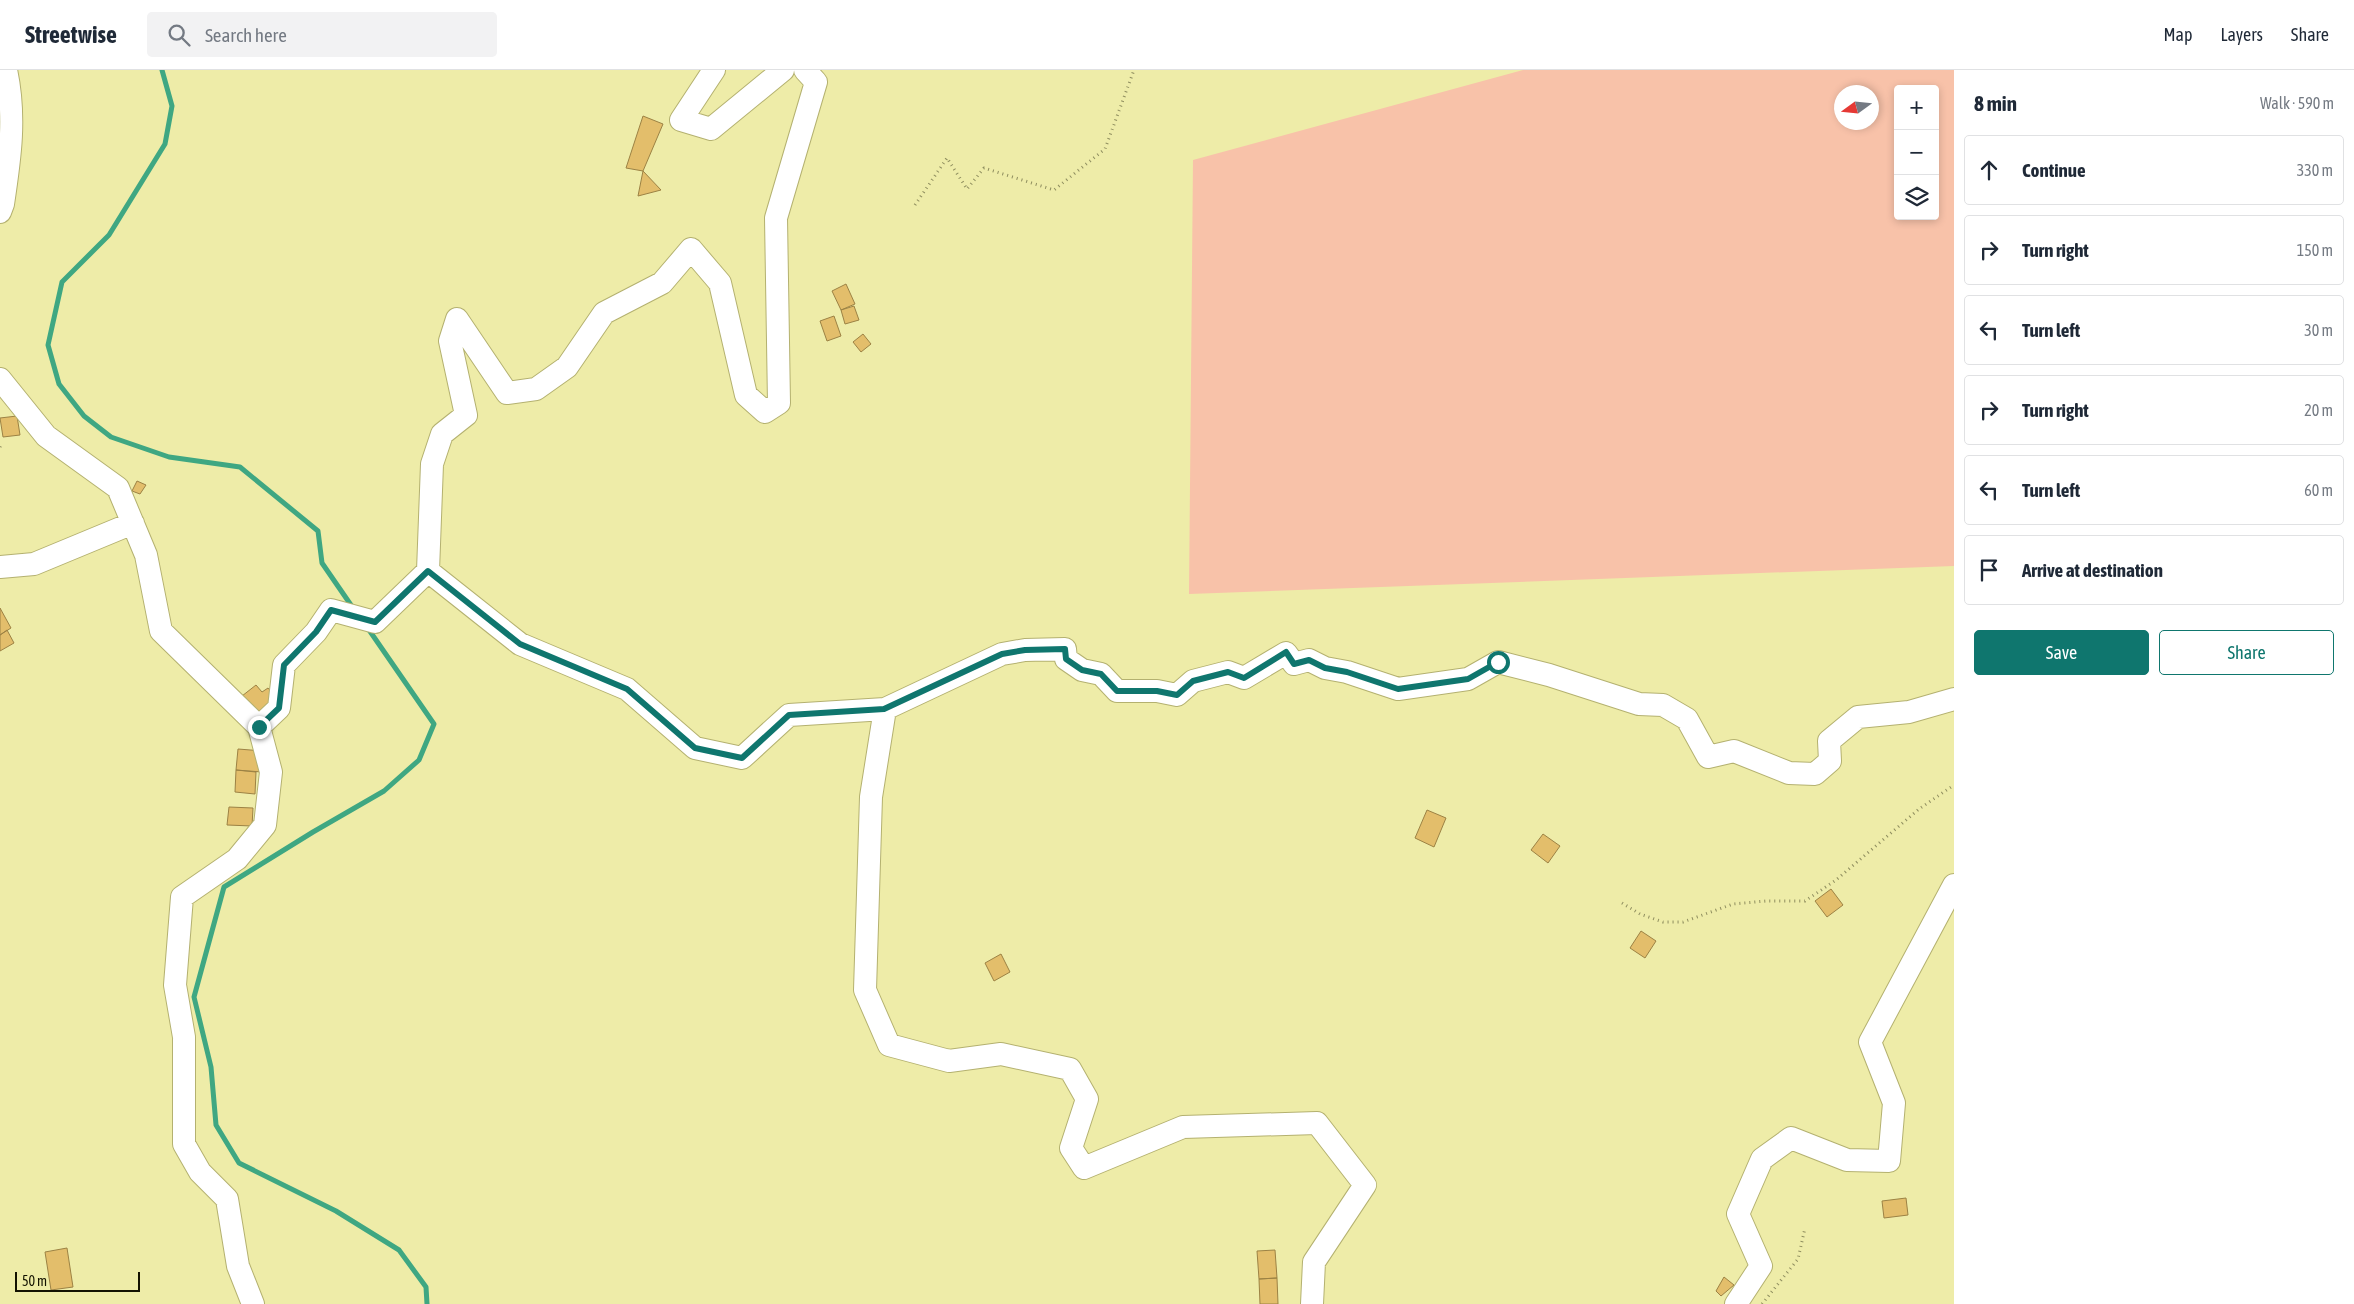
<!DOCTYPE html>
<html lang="en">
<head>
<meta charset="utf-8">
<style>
	:root { --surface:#fff; --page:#f2f2f3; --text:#1f2937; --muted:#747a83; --line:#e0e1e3; --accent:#0f766e }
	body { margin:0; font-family:"Asap Condensed",sans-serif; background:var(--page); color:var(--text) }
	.controls { position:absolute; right:15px; top:15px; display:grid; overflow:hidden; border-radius:5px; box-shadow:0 2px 8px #0003 }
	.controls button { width:45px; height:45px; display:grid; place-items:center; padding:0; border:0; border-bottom:1px solid var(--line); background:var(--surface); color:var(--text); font:25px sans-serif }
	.compass { position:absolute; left:1834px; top:15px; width:45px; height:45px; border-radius:50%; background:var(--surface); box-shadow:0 2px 8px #0003; rotate:255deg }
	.scale { position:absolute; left:15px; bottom:12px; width:125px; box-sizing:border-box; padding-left:5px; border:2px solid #131200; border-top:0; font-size:14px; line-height:18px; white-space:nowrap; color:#131200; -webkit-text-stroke:4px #eeeca8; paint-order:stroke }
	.stop { position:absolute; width:15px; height:15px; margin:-11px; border:4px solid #0f766e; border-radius:50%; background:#fff }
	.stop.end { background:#0f766e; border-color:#fff; box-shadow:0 1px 5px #0008 }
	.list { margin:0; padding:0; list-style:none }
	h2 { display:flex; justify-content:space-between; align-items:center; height:65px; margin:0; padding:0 20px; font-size:21px }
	h2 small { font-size:16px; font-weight:400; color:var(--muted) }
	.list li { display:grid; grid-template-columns:32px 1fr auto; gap:15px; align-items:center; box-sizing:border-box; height:70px; margin:0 10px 10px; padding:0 10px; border:1px solid var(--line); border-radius:5px }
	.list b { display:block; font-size:19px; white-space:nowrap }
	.list em { font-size:16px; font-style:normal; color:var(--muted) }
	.actions { display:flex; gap:10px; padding:15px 20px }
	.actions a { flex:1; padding:11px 0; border:1px solid var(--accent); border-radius:5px; text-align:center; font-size:18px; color:var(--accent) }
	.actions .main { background:var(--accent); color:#fff }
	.icon { flex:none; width:28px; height:28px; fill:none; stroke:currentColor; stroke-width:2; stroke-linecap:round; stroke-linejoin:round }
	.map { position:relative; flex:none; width:1954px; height:1234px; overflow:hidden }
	header { display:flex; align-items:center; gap:30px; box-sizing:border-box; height:70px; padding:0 25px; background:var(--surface); border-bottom:1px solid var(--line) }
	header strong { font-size:24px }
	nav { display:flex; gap:28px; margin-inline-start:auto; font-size:18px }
	.search { width:350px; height:45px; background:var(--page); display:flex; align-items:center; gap:12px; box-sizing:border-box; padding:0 18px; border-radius:5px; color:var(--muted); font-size:19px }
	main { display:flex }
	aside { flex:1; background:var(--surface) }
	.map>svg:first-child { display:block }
	.green { fill:#f8c2a9; fill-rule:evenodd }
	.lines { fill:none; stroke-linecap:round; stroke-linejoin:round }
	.stream { stroke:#3fa782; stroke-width:5 }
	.building { fill:#e3be6b; stroke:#9c8244 }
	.minor-casing { stroke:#b4b170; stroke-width:24 }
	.path { stroke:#8f8e5f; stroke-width:3; stroke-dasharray:1 4; stroke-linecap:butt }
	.minor { stroke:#fff; stroke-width:22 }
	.route { stroke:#0f766e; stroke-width:6 }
</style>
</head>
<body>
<header>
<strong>Streetwise</strong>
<div class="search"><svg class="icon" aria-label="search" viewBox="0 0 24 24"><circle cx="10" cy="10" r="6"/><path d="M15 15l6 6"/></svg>Search here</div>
<nav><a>Map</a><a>Layers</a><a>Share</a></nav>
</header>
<main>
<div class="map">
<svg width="1954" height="1234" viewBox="0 0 1954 1234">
	<rect width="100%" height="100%" fill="#eeeca8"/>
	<!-- green -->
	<path class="green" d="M1523,0h431v496l-765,28 4,-434zM1898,19h37v127h-37zM1842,22h30v30h-30z"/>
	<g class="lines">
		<!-- stream -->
		<path class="stream" d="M162,0l10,36 -7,38 -56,91 -47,47 -14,63 11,39 25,32 27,21 58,20 71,10 78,64 4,32 31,45
			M367,557l67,97 -15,36 -35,31 -71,41 -89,55 -30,110 17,70 5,58 23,38 97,48 63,39 27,37 1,17"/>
	</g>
	<!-- building -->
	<path class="building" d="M643,46l20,8 -20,47 -17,-3z
		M643,101l18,19 -23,6z
		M846,214l9,20 -14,6 -9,-19z
		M854,236l5,14 -14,4 -4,-14z
		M834,246l7,20 -14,5 -7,-20z
		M863,264l8,10 -10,8 -8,-10z
		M17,346l3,19 -17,2 -3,-19z
		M137,411l9,4 -6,9 -8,-3z
		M0,538l11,20 -11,7z
		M7,560l7,13 -14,8v-16z
		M256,615l6,7 6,-4 12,14 -21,16 -17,-22z
		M238,679l25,2 -1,21 -26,-2z
		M236,700l20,2 -1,22 -20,-2z
		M229,737l24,1 -1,18 -25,-1z
		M1427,740l19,8 -12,29 -19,-9z
		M1543,764l17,12 -12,17 -17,-13z
		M1831,819l12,16 -16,12 -12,-16z
		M1641,861l15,10 -11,17 -15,-10z
		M1001,884l9,18 -16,9 -9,-18z
		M1906,1128l2,17 -24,3 -2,-17z
		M67,1178l6,39 -22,3 -6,-38z
		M1275,1180l2,28 -18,1 -2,-28z
		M1724,1207l10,8 -13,11 -5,-5z
		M1277,1208l1,26h-18l-1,-25z"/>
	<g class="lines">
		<defs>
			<path id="minor" d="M714,0l-33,50 30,9 72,-59
				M0,142l3,-8c7,-46 13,-88 3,-134
				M0,309l46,57 72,52 28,67 15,76 98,96 12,45 -6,53 -28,34 -55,38 -7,88 9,52v107l16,28 27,27 11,67 15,38
				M0,497l34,-3 99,-41
				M428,501l4,-107 10,-30 24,-19 -16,-74 7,-22 50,74 29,-4 31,-22 37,-54 58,-30 29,-34 29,34 26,112 19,17 14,-9 -3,-185 40,-136 -11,-12
				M885,639l117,-55 23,-4 40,-1 1,10 16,11 19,4 16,17h40l20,4 16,-14 35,-9 16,6 42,-25 8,11 15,-4 16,8 22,4 51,17 70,-10 30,-17 51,13 90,29 24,1 24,14 21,38 26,-6 55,22 26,1 15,-13 -1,-20 29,-24 51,-5 45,-13
				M259,657l20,-19 5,-43 32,-33 15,-22 44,12 53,-51 92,73 107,45 68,59 47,10 47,-43 96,-6 -14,88 -6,193 24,55 60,16 52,-7 69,15 17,30 -16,49 13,20 99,-41 134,-4 48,62 -51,77 -2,42
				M1736,1234l25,-38 -23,-52 24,-55 29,-21 56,22 42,1 5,-58 -24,-61 84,-157"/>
		</defs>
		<!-- minor casing -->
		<use href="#minor" class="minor-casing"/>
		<!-- path -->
		<path class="path" d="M915,135l32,-47 20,31 17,-21 70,22 51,-41 29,-79
			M0,377l1,-2
			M1622,833l18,11 23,8h20l50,-18 33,-3h39l31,-21 83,-71 35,-24
			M1762,1234l36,-45 7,-31"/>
		<!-- minor -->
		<use href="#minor" class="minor"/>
	</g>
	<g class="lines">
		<!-- route -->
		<path class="route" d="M259,657l20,-19 5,-43 32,-33 15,-22 44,12 53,-51 92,73 107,45 68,59 47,10 47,-43 95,-6 118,-55 23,-4 40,-1 1,10 16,11 19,4 16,17h40l20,4 16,-14 35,-9 16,6 42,-26 8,12 15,-4 16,8 22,4 51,17 70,-10 30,-17"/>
	</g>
</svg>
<div class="controls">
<button>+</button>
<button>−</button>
<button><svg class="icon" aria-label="layers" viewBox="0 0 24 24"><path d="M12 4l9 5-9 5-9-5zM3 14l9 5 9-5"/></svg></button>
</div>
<svg class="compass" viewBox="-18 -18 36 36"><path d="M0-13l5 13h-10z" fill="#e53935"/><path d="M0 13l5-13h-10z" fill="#747a83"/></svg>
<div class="scale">50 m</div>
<div class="stop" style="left:1498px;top:592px"></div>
<div class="stop end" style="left:259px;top:657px"></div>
</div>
<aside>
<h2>8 min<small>Walk · 590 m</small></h2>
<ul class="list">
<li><svg class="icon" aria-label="ahead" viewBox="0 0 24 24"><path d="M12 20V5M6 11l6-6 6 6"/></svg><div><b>Continue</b></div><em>330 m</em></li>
<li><svg class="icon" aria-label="right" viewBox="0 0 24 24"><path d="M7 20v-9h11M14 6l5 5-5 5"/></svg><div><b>Turn right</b></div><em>150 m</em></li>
<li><svg class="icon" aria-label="left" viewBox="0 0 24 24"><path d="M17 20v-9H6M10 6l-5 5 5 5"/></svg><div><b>Turn left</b></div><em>30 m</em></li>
<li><svg class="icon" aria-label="right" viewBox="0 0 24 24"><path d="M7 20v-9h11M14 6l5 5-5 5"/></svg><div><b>Turn right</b></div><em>20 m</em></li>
<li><svg class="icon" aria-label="left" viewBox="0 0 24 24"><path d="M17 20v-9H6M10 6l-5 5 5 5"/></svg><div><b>Turn left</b></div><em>60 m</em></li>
<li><svg class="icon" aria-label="arrive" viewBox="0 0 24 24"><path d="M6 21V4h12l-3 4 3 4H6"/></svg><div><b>Arrive at destination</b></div></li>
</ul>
<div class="actions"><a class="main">Save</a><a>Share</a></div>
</aside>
</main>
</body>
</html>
